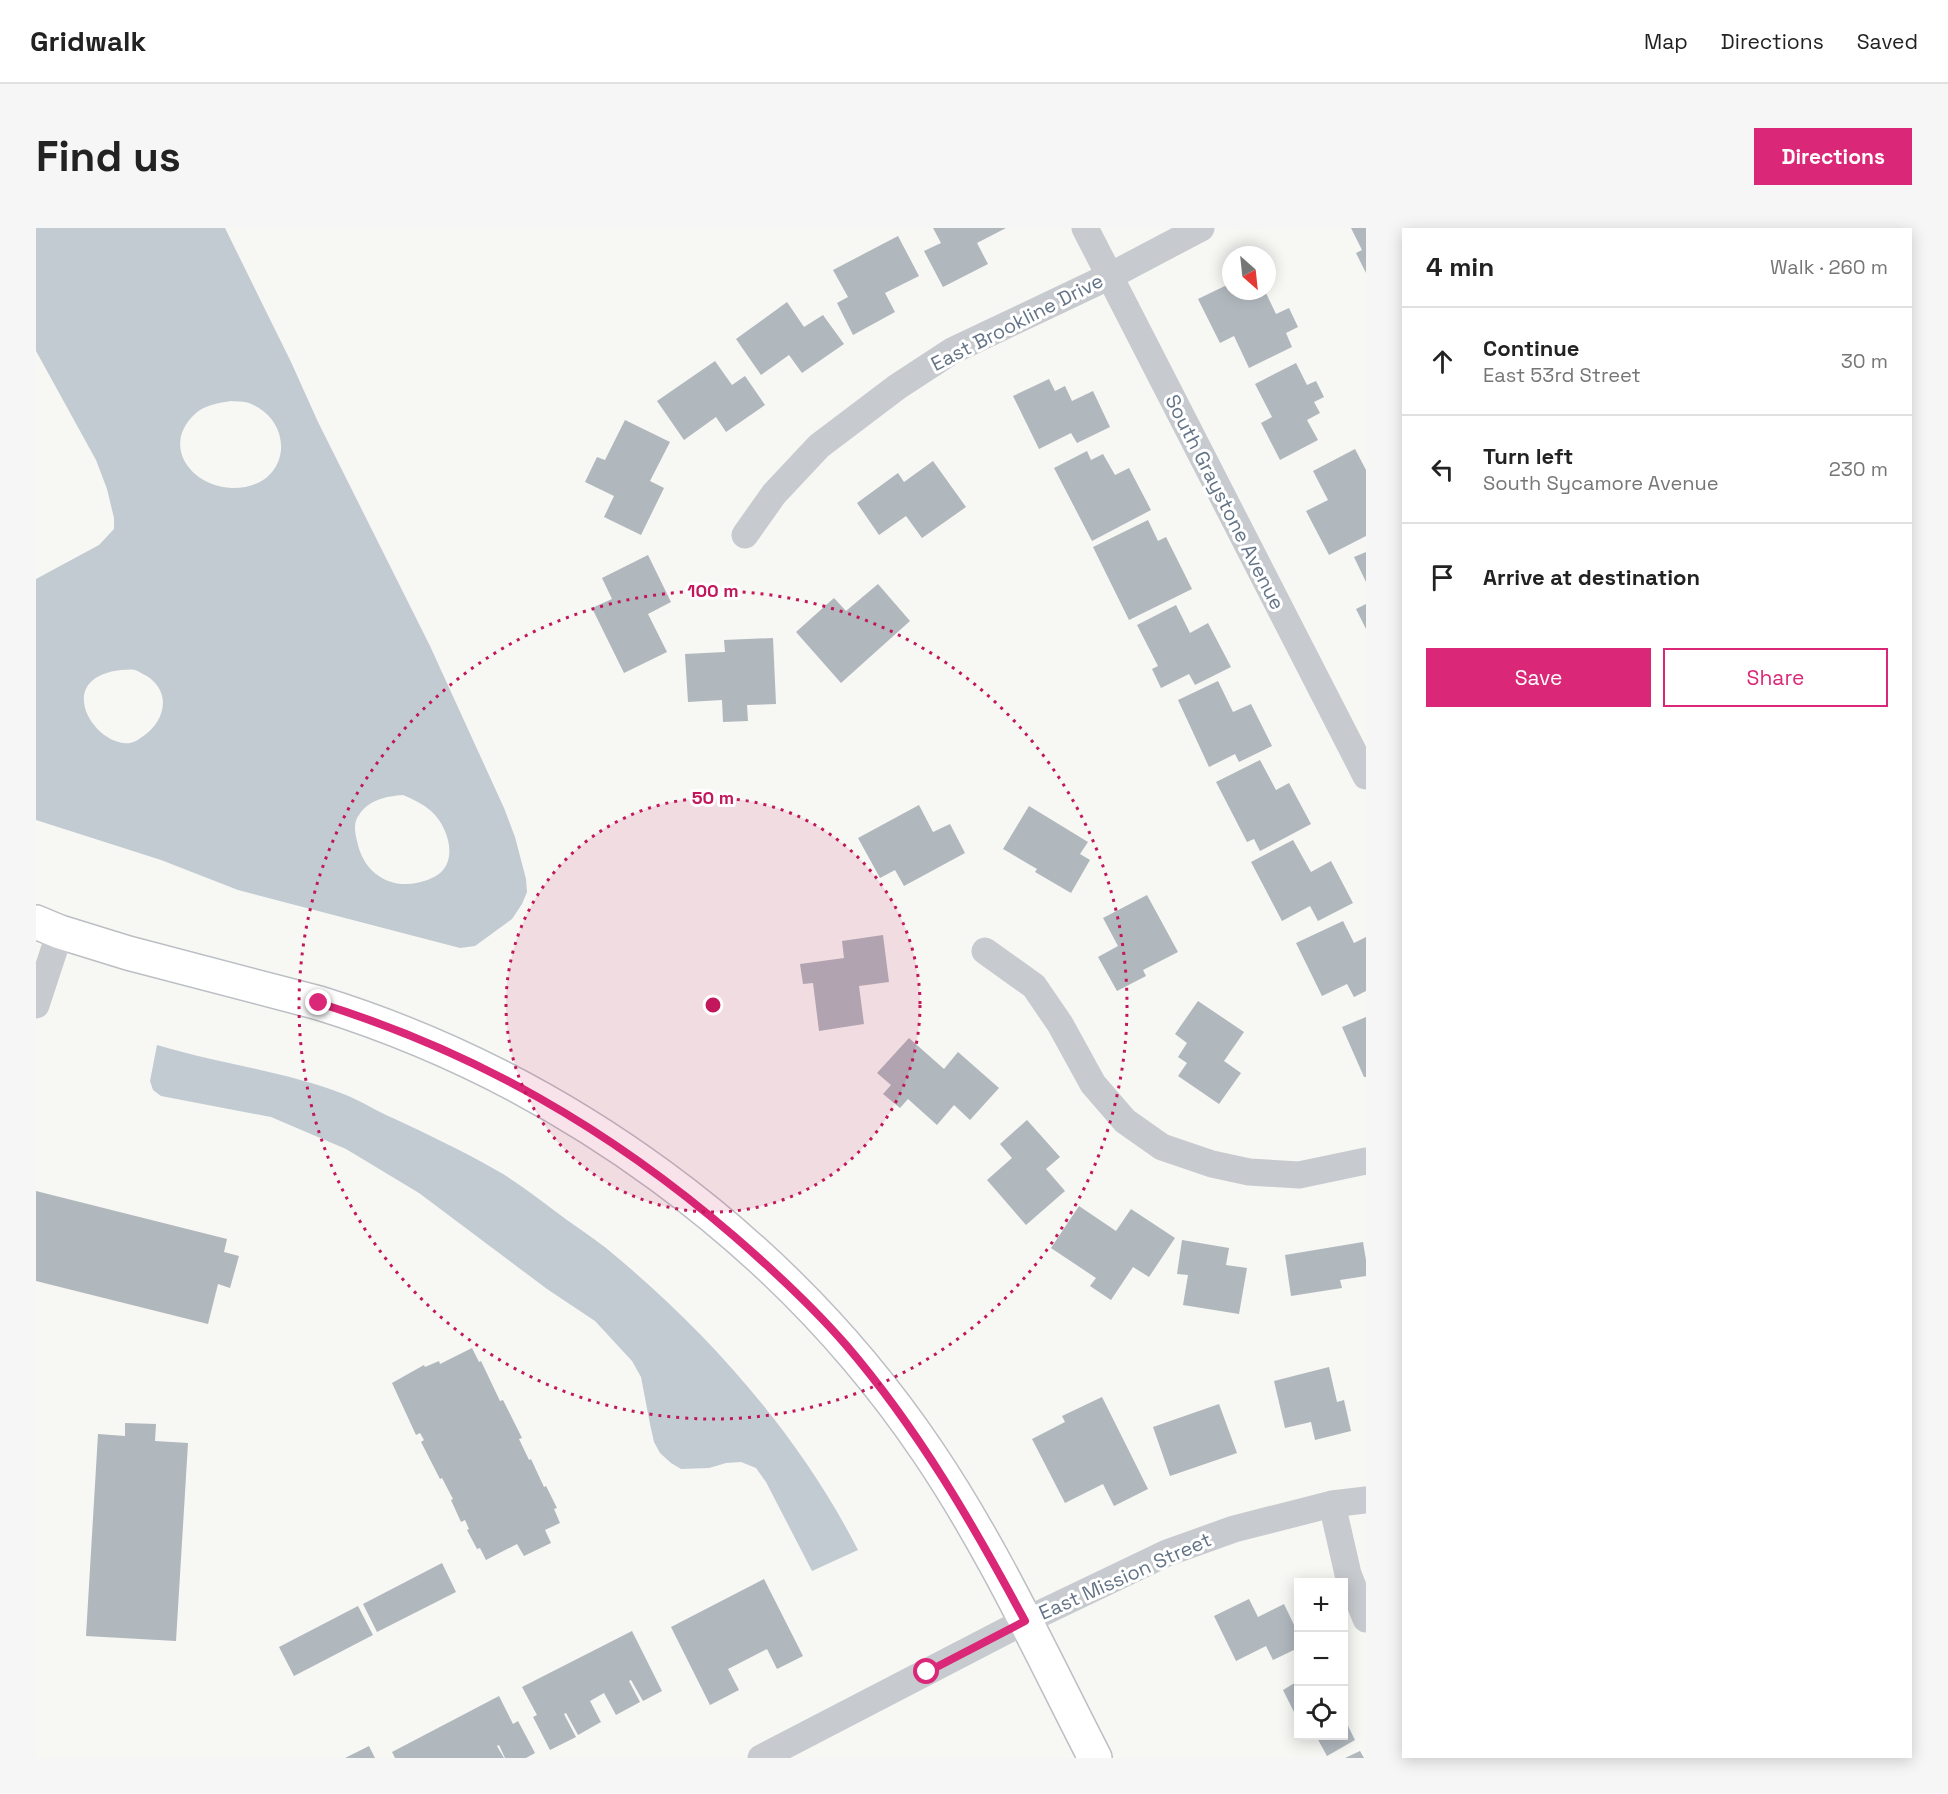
<!DOCTYPE html>
<html lang="en">
<head>
<meta charset="utf-8">
<style>
	:root { --surface:#fff; --page:#f6f6f6; --text:#222; --muted:#767676; --line:#e0e0e0; --accent:#db2777 }
	body { margin:0; font-family:"Space Grotesk",sans-serif; background:var(--page); color:var(--text) }
	.controls { position:absolute; right:18px; bottom:18px; display:grid; overflow:hidden; border-radius:0px; box-shadow:0 3px 15px #0003 }
	.controls button { width:54px; height:54px; display:grid; place-items:center; padding:0; border:0; border-bottom:2px solid var(--line); background:var(--surface); color:var(--text); font:30px sans-serif }
	.compass { position:absolute; left:1186px; top:18px; width:54px; height:54px; border-radius:50%; background:var(--surface); box-shadow:0 3px 15px #0003; rotate:153deg }
	.stop { position:absolute; width:18px; height:18px; margin:-14px; border:4px solid #db2777; border-radius:50%; background:#fff }
	.stop.end { background:#db2777; border-color:#fff; box-shadow:0 2px 6px #0008 }
	.list { margin:0; padding:0; list-style:none }
	h2 { display:flex; justify-content:space-between; align-items:center; height:78px; margin:0; padding:0 24px; font-size:26px }
	h2 small { font-size:20px; font-weight:400; color:var(--muted) }
	.list li { display:grid; grid-template-columns:39px 1fr auto; gap:18px; align-items:center; box-sizing:border-box; height:108px; padding:0 24px; border-top:2px solid var(--line) }
	.list b { display:block; font-size:22px; white-space:nowrap }
	.list p { margin:0; font-size:20px; white-space:nowrap; color:var(--muted) }
	.list em { font-size:20px; font-style:normal; color:var(--muted) }
	.actions { display:flex; gap:12px; padding:18px 24px }
	.actions a { flex:1; padding:14px 0; border:2px solid var(--accent); border-radius:0px; text-align:center; font-size:21px; color:var(--accent) }
	.actions .main { background:var(--accent); color:#fff }
	.icon { flex:none; width:33px; height:33px; fill:none; stroke:currentColor; stroke-width:2; stroke-linecap:round; stroke-linejoin:round }
	.map { position:relative; flex:none; width:1330px; height:1530px; overflow:hidden; border-radius:0px }
	header { display:flex; align-items:center; gap:36px; box-sizing:border-box; height:84px; padding:0 30px; background:var(--surface); border-bottom:2px solid var(--line) }
	header strong { font-size:28px }
	nav { display:flex; gap:33px; margin-inline-start:auto; font-size:21px }
	.intro { display:flex; align-items:center; justify-content:space-between; box-sizing:border-box; height:144px; padding:0 36px }
	h1 { margin:0; font-size:42px }
	.button { padding:15px 27px; border-radius:0px; background:var(--accent); color:#fff; font-size:21px; font-weight:700 }
	main { display:flex; gap:36px; padding:0 36px }
	aside { flex:1; background:var(--surface); border-radius:0px; box-shadow:0 3px 15px #0003 }
	.map>svg:first-child { display:block }
	.water { fill:#c1cbd1; fill-rule:evenodd }
	.building { fill:#b0b7bd }
	.lines { fill:none; stroke-linecap:round; stroke-linejoin:round }
	.secondary-casing { stroke:#bbbfc4; stroke-width:36 }
	.street { stroke:#c7cace; stroke-width:27 }
	.secondary { stroke:#fff; stroke-width:33 }
	.route { stroke:#db2777; stroke-width:8 }
	.ring { fill:none; stroke:#c2185b; stroke-width:3; stroke-dasharray:3 6 }
	.labels { text-anchor:middle; dominant-baseline:central; stroke-width:6; stroke-linejoin:round; paint-order:stroke }
	.street-label { font-size:20px; fill:#647487; stroke:#fff }
	.centre { fill:#c2185b; stroke:#fff; stroke-width:3 }
	.ring-label { font-size:18px; text-anchor:middle; font-weight:bold; fill:#c2185b; stroke:#fff; stroke-width:6; stroke-linejoin:round; paint-order:stroke }
</style>
</head>
<body>
<header>
<strong>Gridwalk</strong>
<nav><a>Map</a><a>Directions</a><a>Saved</a></nav>
</header>
<div class="intro"><h1>Find us</h1><a class="button">Directions</a></div>
<main>
<div class="map">
<svg width="1330" height="1530" viewBox="0 0 1330 1530">
	<rect width="100%" height="100%" fill="#f7f7f4"/>
	<!-- water -->
	<path class="water" d="M0,0h189l66,134 27,60 112,224 74,162 11,29 11,42 1,13 -5,12 -10,15 -37,27 -15,2 -222,-58 -77,-30 -125,-40v-241l63,-34 15,-16v-11l-7,-29 -11,-29 -60,-109zM195,173c5,1 13,0 18,2 48,18 42,86 -17,85 -41,-1 -72,-43 -36,-75 9,-8 23,-10 35,-12zM85,442c5,0 10,-1 14,0 5,2 12,6 16,9 21,18 12,44 -9,58 -4,3 -7,5 -12,6 -35,5 -79,-65 -9,-73zM367,567c10,4 20,9 28,16 18,16 29,53 3,66 -34,17 -69,3 -77,-36 -2,-8 -4,-19 2,-26 9,-15 28,-19 44,-20z
		M121,817c63,19 128,26 189,50 17,7 32,17 49,24 34,16 68,32 101,51 25,14 48,33 71,50 17,12 35,24 51,38 96,81 182,179 240,292l-46,21 -46,-89 -10,-14 -15,-6 -15,1 -17,5 -28,1 -10,-6 -11,-10 -6,-11 -4,-18 -9,-47 -9,-16 -37,-40 -48,-32 -128,-96 -73,-44 -75,-32 -110,-21 -8,-6 -3,-9z"/>
	<!-- building -->
	<path class="building" d="M897,0h73l-29,15 11,21 -45,23 -19,-36 17,-8z
		M1315,0h15v45l-10,-20 6,-3z
		M862,8l21,40 -34,17 10,19 -42,23 -16,-32 11,-6 -15,-27z
		M1195,55v8l7,1 27,-1 11,23 13,-6 9,19 -12,6 6,14 -43,21 -15,-32 -14,7 -22,-44z
		M751,74l17,25 19,-12 21,29 -42,29 -13,-18 -28,20 -25,-36z
		M679,133l17,24 13,-9 20,29 -39,27 -10,-15 -32,23 -27,-39z
		M1260,135l11,22 9,-4 8,16 -10,5 6,11 -13,7 11,20 -38,20 -19,-37 11,-6 -17,-33z
		M1013,151l6,12 10,-5 7,15 21,-10 17,36 -33,16 -6,-10 -32,16 -26,-53z
		M589,192l45,22 -20,39 14,7 -23,47 -37,-18 10,-21 -29,-14 12,-25 8,3z
		M1319,221l11,21v66l-37,19 -23,-44 22,-11 -15,-29z
		M1051,223l4,9 12,-6 12,21 14,-7 22,42 -59,31 -38,-73z
		M897,233l33,46 -44,31 -16,-22 -27,19 -22,-32 41,-30 6,9z
		M1112,292l10,21 8,-4 26,52 -63,31 -36,-73z
		M1330,324v30l-12,-25z
		M612,327l23,47 -23,12 19,38 -43,21 -32,-65 20,-9 -10,-21z
		M842,356l32,37 -69,62 -45,-51 38,-34 12,13z
		M1330,376v25l-10,-20z
		M1140,377l14,28 18,-10 23,44 -36,18 -6,-11 -28,14 -9,-19 6,-3 -21,-41z
		M737,410l3,66 -29,1 1,16 -25,1 -1,-22 -34,2 -3,-48 40,-2 -1,-12z
		M1182,453l15,31 18,-8 21,42 -33,16 -4,-8 -26,13 -31,-67z
		M1224,532l16,30 13,-7 22,41 -51,27 -6,-12 -7,3 -31,-60z
		M883,577l14,27 17,-8 15,29 -61,33 -9,-16 -15,8 -22,-40z
		M993,578l59,36 -8,12 10,6 -19,33 -36,-21 2,-3 -34,-20z
		M1257,612l18,32 20,-11 22,42 -35,18 -8,-15 -28,15 -31,-59z
		M1111,667l31,57 -35,18 3,6 -29,15 -19,-34 20,-11 -15,-28z
		M1307,693l11,22 12,-6v54l-12,6 -7,-13 -25,12 -26,-53z
		M847,707l6,47 -30,4 5,38 -45,7 -6,-48 -10,1 -3,-20 44,-6 -2,-17z
		M1162,773l46,31 -20,29 17,12 -22,31 -41,-28 9,-13 -9,-6 9,-14 -12,-9z
		M1330,789v60h-2l-22,-50z
		M873,810l35,31 14,-17 41,36 -29,32 -16,-15 -17,20 -29,-26 -8,9 -17,-14 8,-9 -14,-12z
		M991,892l33,37 -14,12 19,22 -39,34 -39,-45 25,-22 -12,-14z
		M0,963l191,48 -3,13 15,4 -9,32 -12,-4 -10,40 -172,-43z
		M1043,978l37,25 15,-22 44,29 -26,39 -16,-10 -22,33 -21,-14 6,-8 -45,-30z
		M1146,1012l47,8 -3,17 21,3 -8,46 -56,-9 5,-30 -11,-1z
		M1327,1014l3,18v16l-26,4 2,8 -51,8 -6,-41z
		M436,1120l7,14 2,-1 19,40 3,-1 19,38 -3,1 10,21 2,-1 13,28 2,-1 11,22 -3,1 6,14 -15,7 6,13 -27,13 -7,-12 -31,16 -6,-12 -3,1 -10,-19 2,-1 -4,-9 -4,2 -10,-22 2,-1 -11,-21 -2,1 -19,-37 3,-2 -4,-7 -4,2 -24,-52 32,-18 1,2 14,-6 1,3z
		M1293,1139l8,35 7,-2 7,31 -36,9 -4,-18 -26,6 -11,-47z
		M1066,1169l46,92 -34,17 -11,-22 -38,19 -33,-64 33,-17 -3,-6z
		M1183,1176l18,49 -67,23 -17,-49z
		M89,1195l31,1 -1,17 33,2 -12,198 -90,-5 12,-202 27,2z
		M406,1335l14,29 -79,40 -14,-28z
		M728,1351l39,77 -26,13 -10,-20 -39,20 11,21 -29,15 -39,-78z
		M1213,1371l9,18 26,-13 14,29v15l-25,12 -7,-14 -30,15 -22,-45z
		M322,1378l15,29 -79,41 -15,-29z
		M596,1403l30,60 -19,10 -12,-21 -2,1 11,21 -24,13 -12,-22 -14,8 11,21 -23,13 -12,-22 -2,1 12,23 -26,13 -17,-33 4,-2 -15,-28z
		M1262,1453v39l-15,-30z
		M463,1468l14,28 5,-3 17,32 -9,5h-21l-6,-13 -2,1 7,12h-109l-3,-6z
		M1308,1490l11,22 -28,16 -11,-20h28z
		M333,1518l6,12h-30z
		M1324,1523l4,7h-19z"/>
	<g class="lines">
		<defs>
			<path id="secondary" d="M0,694l24,10 68,21 191,50c244,76 465,236 609,449 65,96 114,203 167,306"/>
		</defs>
		<!-- secondary casing -->
		<use href="#secondary" class="secondary-casing"/>
		<!-- street -->
		<path class="street" d="M1049,0l281,548
			M709,307l29,-41 45,-48 78,-59 55,-36 158,-75 91,-48
			M949,723l49,35 26,38 33,60 32,37 37,26 50,17 37,8 50,3 67,-14
			M0,777l24,-73
			M1296,1276l16,70 18,45
			M725,1530l264,-137 142,-68 67,-24 98,-25 34,-4"/>
		<!-- secondary -->
		<use href="#secondary" class="secondary"/>
	</g>
	<g class="lines">
		<!-- route -->
		<path class="route" d="M283,775c157,49 291,126 416,234 38,33 77,69 111,108 72,84 127,179 179,276l-98,51"/>
	</g>
	<!-- distance rings -->
	<circle cx="677" cy="777" r="207" fill="#c2185b" fill-opacity=".12"/>
	<g class="ring">
		<circle cx="677" cy="777" r="207"/>
		<circle cx="677" cy="777" r="414"/>
	</g>
	<g class="labels">
		<!-- street labels -->
		<g class="street-label">
			<text transform="translate(981 94) rotate(-27)">East Brookline Drive</text>
			<text transform="translate(1189 274) rotate(63)">South Graystone Avenue</text>
			<text transform="translate(1089 1348) rotate(-24)">East Mission Street</text>
		</g>
	</g>
	<circle cx="677" cy="777" r="9" class="centre"/>
	<g class="ring-label">
		<text x="677" y="369">100 m</text>
		<text x="677" y="576">50 m</text>
	</g>
</svg>
<div class="controls">
<button>+</button>
<button>−</button>
<button><svg class="icon" aria-label="locate" viewBox="0 0 24 24"><circle cx="12" cy="12" r="6"/><path d="M12 2v4M12 18v4M2 12h4M18 12h4"/></svg></button>
</div>
<svg class="compass" viewBox="-18 -18 36 36"><path d="M0-13l5 13h-10z" fill="#e53935"/><path d="M0 13l5-13h-10z" fill="#767676"/></svg>
<div class="stop" style="left:891px;top:1444px"></div>
<div class="stop end" style="left:283px;top:775px"></div>
</div>
<aside>
<h2>4 min<small>Walk · 260 m</small></h2>
<ul class="list">
<li><svg class="icon" aria-label="ahead" viewBox="0 0 24 24"><path d="M12 20V5M6 11l6-6 6 6"/></svg><div><b>Continue</b><p>East 53rd Street</p></div><em>30 m</em></li>
<li><svg class="icon" aria-label="left" viewBox="0 0 24 24"><path d="M17 20v-9H6M10 6l-5 5 5 5"/></svg><div><b>Turn left</b><p>South Sycamore Avenue</p></div><em>230 m</em></li>
<li><svg class="icon" aria-label="arrive" viewBox="0 0 24 24"><path d="M6 21V4h12l-3 4 3 4H6"/></svg><div><b>Arrive at destination</b></div></li>
</ul>
<div class="actions"><a class="main">Save</a><a>Share</a></div>
</aside>
</main>
</body>
</html>
